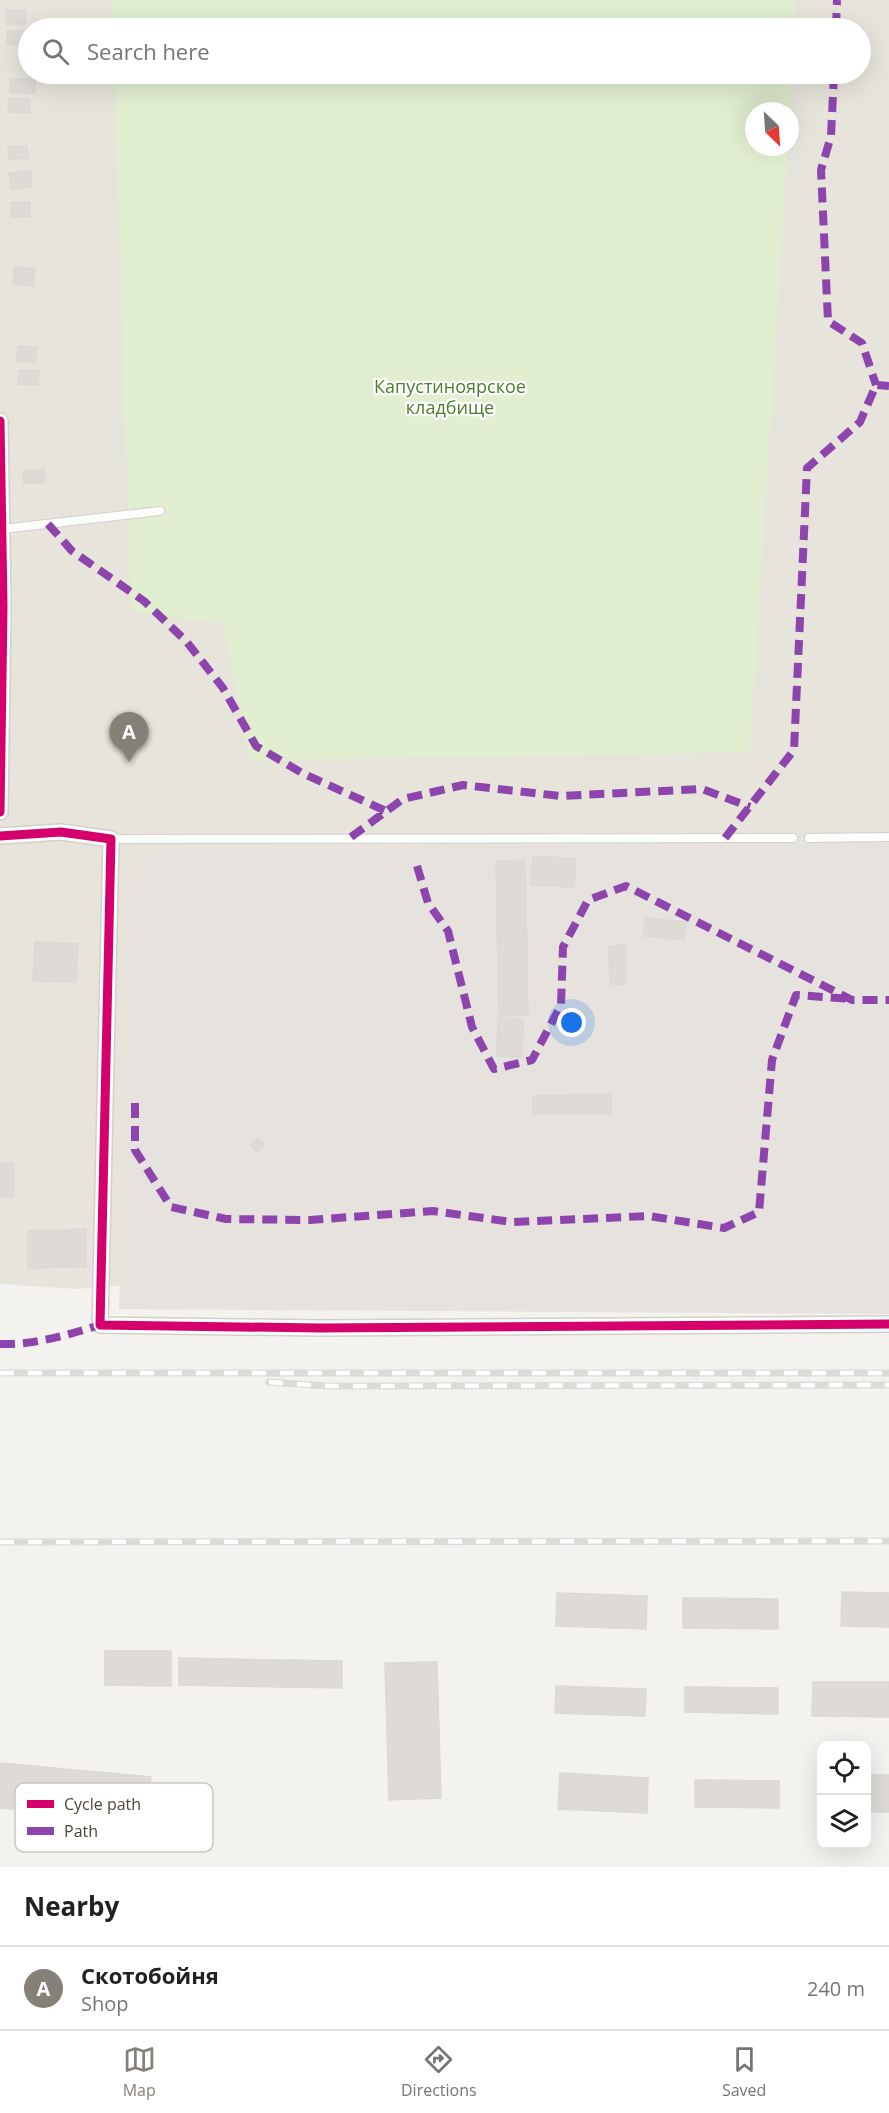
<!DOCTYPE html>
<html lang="en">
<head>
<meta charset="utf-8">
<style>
	:root { --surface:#fff; --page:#f6f6f6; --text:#202124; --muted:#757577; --line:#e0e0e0; --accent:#868178 }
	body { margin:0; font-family:"Open Sans",sans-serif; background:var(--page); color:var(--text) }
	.controls { position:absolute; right:18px; bottom:18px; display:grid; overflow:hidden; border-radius:12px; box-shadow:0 6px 24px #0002 }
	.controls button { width:54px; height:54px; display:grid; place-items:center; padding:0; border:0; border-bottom:2px solid var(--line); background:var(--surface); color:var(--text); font:30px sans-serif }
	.compass { position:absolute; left:745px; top:102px; width:54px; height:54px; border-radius:50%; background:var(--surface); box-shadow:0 6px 24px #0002; rotate:155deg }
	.you { position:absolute; left:572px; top:1023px; width:21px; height:21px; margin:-15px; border:4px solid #fff; border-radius:50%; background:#1a73e8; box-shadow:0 0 0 9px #1a73e833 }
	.badge { display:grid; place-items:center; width:39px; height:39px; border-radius:50%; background:var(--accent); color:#fff; font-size:20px; font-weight:700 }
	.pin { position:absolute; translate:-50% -50px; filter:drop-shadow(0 2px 3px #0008) }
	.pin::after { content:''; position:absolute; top:32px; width:21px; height:18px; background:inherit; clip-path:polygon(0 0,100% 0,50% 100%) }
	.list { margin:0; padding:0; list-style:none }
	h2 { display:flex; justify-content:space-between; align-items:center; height:78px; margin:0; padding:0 24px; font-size:26px }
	h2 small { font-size:20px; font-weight:400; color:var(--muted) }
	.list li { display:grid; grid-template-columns:39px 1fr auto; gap:18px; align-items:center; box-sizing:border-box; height:84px; padding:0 24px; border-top:2px solid var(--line) }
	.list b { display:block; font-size:22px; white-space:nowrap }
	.list p { margin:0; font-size:20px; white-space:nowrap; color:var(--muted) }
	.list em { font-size:20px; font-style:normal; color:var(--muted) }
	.icon { flex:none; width:33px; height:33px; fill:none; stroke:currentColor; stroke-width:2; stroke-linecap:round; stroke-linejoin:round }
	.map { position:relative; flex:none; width:889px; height:1867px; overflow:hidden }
	.search { position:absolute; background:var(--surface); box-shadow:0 6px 24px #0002; left:18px; right:18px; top:18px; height:66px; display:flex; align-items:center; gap:15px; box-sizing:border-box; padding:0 21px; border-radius:33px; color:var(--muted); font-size:22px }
	.sheet { height:162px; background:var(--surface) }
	nav { display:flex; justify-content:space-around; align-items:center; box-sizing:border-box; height:84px; border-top:2px solid var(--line); background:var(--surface); font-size:16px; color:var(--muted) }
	nav a { display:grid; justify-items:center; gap:3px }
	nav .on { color:var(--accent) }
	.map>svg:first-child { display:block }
	.residential { fill:#e7e4dc; fill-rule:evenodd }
	.industrial { fill:#e6e2de }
	.green { fill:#e1eecf }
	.building { fill:#dedbd6; stroke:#dcd9d4; stroke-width:1.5 }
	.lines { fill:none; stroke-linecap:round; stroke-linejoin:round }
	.lane-casing { stroke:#d2d0cb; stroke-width:10 }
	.street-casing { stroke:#d2d0cb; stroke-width:18 }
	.lane { stroke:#fdfdfc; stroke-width:8 }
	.street { stroke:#fdfdfc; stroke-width:15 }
	.rail-casing { stroke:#dbdbda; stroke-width:7 }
	.rail { stroke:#fff; stroke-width:4.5; stroke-dasharray:14; stroke-linecap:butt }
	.quiet { stroke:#8e44ad; stroke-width:8; stroke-dasharray:15 8; stroke-linecap:butt }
	.cycleway-casing { stroke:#fff; stroke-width:13 }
	.cycleway { stroke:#d6006c; stroke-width:9 }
	.labels { text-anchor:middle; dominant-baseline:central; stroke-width:4.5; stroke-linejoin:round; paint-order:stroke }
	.park-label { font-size:18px; fill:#4a7f2a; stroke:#fff }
	.key { fill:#fff; stroke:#c9c7c4; stroke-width:1.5 }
	.key-label { font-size:16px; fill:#4b4439 }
</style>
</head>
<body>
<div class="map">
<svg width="889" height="1867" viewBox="0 0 889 1867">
	<rect width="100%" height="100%" fill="#f4f2ee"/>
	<!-- residential -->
	<path class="residential" d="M0,0h889v1259l-569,11 -243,19 -77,-5zM28,28h832v46h-832zM754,111h36v36h-36z"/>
	<!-- industrial -->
	<path class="industrial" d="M889,842v472l-770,-5 13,-431 20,-28z"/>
	<!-- green -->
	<path class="green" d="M111,0h686l-2,28h-683z
		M114,74h679l-3,40v-3h-36v36h34l-38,605 -500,9 -27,-137 -92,-13z"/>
	<!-- building -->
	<path class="building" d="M6,10h19v14h-19z
		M7,31h19v13h-19z
		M10,79h25v14h-25z
		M9,98l21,1v14l-22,-1z
		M27,146l1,12 -19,1 -1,-12z
		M31,171l1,16 -21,2 -2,-16z
		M11,202h19v15h-19z
		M14,267l21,2 -1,17 -21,-2z
		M18,346l19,1 -1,15 -19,-1z
		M19,370h20l-1,15 -20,-1z
		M44,469l1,13 -21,2 -1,-13z
		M533,856l43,3 -2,28 -43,-2z
		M525,860l3,155 -29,1 -3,-155z
		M646,918l40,4 -2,18 -40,-4z
		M35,942l43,2 -2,38 -43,-1z
		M625,945l1,39h-16l-1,-38z
		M498,1018l25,1 -1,38 -25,-1z
		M611,1094v19l-78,1v-18z
		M258,1138l7,6 -8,8 -7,-7z
		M0,1163h14v34h-14z
		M86,1229v38l-58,1v-37z
		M842,1592l47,1v34l-48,-1z
		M557,1593l90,3 -1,33 -90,-3z
		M683,1598l95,1v30l-95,-1z
		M105,1651h66v35l-66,-1z
		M179,1658l163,3v27l-163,-3z
		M437,1662l4,136 -52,2 -4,-137z
		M813,1682h76v35l-77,-1z
		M556,1686l90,3 -1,27 -90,-3z
		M685,1687l93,1v26l-93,-2z
		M0,1763l151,14 -5,45 -146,-14z
		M560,1773l88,5 -1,35 -89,-4z
		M818,1775h4v37h-4z
		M866,1775h23v37h-23z
		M695,1780l84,1v27l-84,-1z"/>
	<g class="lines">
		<defs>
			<path id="lane" d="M2,529l158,-18
				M809,838l80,-1
				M111,839l682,-1"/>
			<path id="street" d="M0,421l3,186 -3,205
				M0,836l61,-4 50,7 -11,486 219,3 570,-4"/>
		</defs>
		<!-- lane casing -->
		<use href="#lane" class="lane-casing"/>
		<!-- street casing -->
		<use href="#street" class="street-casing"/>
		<!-- lane -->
		<use href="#lane" class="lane"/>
		<!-- street -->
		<use href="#street" class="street"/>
		<defs>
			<path id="rail" d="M0,1373h889
				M269,1382l58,4 562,-1
				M0,1542l889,-1"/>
		</defs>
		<!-- rail casing -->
		<use href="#rail" class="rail-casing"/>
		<!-- rail -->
		<use href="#rail" class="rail"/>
		<!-- quiet -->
		<path class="quiet" d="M836,28l1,-28
			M834,74l-3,62 -10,34 7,151 34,22 14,42
			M48,524l24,27 72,50 42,40 37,47 33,58 46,27 84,38
			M351,837l52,-38 60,-14 97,11 142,-7 48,18
			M725,838l69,-88 13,-282 53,-46 16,-37 13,1
			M417,866l11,37 20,28 24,96 22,42 38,-9 29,-55 2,-58 25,-47 38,-14 226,114h37
			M135,1103v47l36,57 55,12 84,1 123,-9 79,11 137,-6 75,12 35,-16 13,-152 24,-65 55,4
			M0,1344c35,1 67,-9 100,-19"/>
		<defs>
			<path id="cycleway" d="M0,421l3,186 -3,205
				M0,836l61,-4 50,7 -11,486 219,3 570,-4"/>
		</defs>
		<!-- cycleway casing -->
		<use href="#cycleway" class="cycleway-casing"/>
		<!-- cycleway -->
		<use href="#cycleway" class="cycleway"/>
	</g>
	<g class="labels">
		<!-- park labels -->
		<g class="park-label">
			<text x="450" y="386">Капустиноярское<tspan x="450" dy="21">кладбище</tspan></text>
		</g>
	</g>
	<!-- legend -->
	<rect x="15" y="1783" width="198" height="69" rx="9" class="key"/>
	<rect x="27" y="1800" width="27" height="8" fill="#d6006c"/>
	<rect x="27" y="1827" width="27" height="8" fill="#8e44ad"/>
	<g class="key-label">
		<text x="64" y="1810">Cycle path</text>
		<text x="64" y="1837">Path</text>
	</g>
</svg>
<div class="controls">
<button><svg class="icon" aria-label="locate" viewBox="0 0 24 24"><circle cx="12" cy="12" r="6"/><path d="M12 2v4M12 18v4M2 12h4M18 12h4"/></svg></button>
<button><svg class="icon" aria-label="layers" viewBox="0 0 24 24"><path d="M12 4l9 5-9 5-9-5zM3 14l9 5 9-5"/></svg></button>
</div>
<svg class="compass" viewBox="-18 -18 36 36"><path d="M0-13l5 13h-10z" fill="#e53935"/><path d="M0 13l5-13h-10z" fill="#757577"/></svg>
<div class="you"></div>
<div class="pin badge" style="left:129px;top:762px">A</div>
<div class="search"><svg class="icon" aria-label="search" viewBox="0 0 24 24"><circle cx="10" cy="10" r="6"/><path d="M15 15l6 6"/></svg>Search here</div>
</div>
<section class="sheet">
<h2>Nearby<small></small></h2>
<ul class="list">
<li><span class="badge">A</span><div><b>Скотобойня</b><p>Shop</p></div><em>240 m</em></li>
</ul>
</section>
<nav>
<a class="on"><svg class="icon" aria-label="map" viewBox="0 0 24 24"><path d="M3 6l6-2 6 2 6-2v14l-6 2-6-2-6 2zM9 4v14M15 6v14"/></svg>Map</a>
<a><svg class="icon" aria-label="directions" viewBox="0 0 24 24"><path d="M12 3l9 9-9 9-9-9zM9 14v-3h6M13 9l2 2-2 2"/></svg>Directions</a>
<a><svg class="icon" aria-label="saved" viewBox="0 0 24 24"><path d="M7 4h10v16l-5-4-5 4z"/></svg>Saved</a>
</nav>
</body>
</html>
